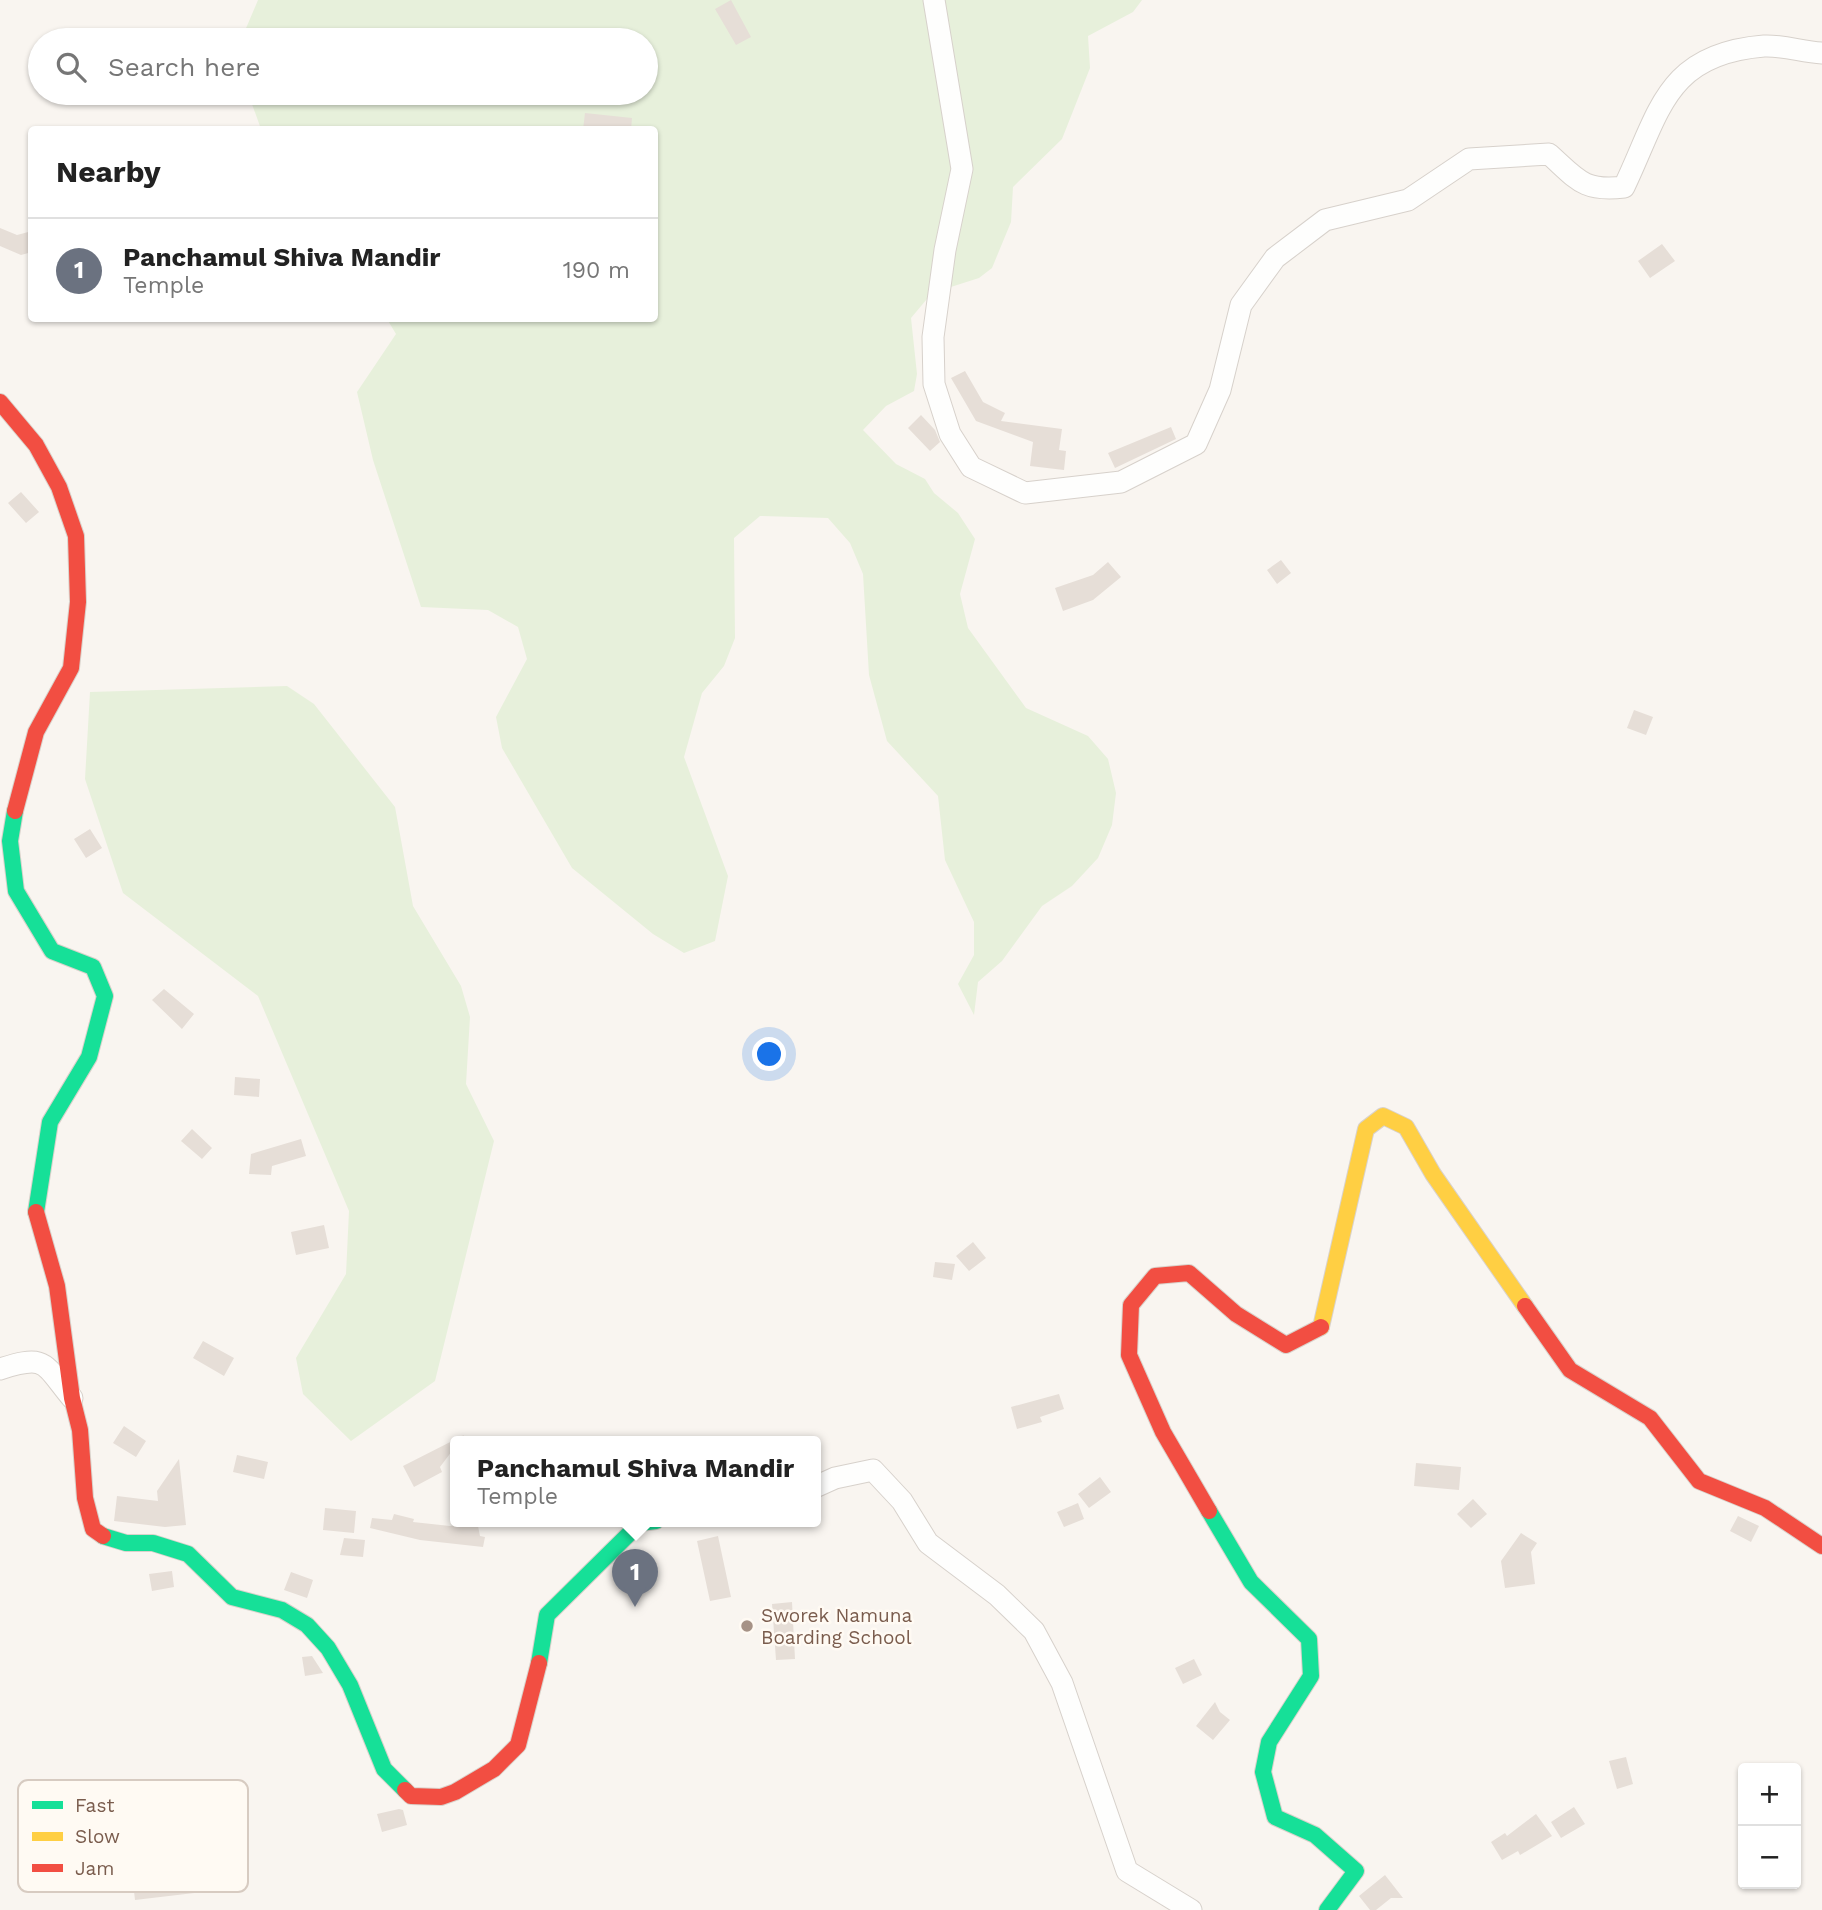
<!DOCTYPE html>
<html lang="en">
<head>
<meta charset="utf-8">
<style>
	:root { --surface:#fff; --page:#f2f2f2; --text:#222; --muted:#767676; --line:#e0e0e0; --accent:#0f766e }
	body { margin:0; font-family:"Work Sans",sans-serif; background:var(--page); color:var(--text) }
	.controls { position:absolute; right:21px; bottom:21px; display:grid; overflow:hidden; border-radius:7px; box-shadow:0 2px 5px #0004 }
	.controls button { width:63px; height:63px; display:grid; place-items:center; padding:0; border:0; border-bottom:2px solid var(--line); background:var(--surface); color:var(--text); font:35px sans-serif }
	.you { position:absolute; left:770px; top:1055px; width:24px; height:24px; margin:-18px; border:5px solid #fff; border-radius:50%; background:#1a73e8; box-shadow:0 0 0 10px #1a73e833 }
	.badge { display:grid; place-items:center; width:46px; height:46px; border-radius:50%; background:var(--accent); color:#fff; font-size:23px; font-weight:700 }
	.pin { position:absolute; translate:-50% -58px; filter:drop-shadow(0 2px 4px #0008) }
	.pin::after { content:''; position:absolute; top:37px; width:24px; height:21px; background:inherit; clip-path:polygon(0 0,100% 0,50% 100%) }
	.popup { position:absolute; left:450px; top:1436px; width:371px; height:91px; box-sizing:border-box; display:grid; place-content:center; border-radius:7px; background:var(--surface); filter:drop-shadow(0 2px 5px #0005); font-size:23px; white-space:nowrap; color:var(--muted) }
	.popup b { font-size:26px; color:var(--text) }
	.popup::after { content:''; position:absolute; left:50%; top:100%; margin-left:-14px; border:14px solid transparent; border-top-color:var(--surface) }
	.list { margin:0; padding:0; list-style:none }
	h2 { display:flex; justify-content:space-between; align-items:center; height:91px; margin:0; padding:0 28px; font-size:30px }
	h2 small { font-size:23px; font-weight:400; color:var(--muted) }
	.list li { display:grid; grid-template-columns:46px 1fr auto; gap:21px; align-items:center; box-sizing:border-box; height:105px; padding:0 28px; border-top:2px solid var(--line) }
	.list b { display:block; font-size:26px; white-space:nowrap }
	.list p { margin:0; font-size:23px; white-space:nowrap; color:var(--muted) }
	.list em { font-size:23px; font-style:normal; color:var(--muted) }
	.icon { flex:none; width:38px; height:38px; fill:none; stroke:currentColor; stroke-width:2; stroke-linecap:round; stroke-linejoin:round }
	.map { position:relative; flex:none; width:1822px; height:1910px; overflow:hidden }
	.search { position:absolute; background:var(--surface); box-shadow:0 2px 5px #0004; left:28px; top:28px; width:630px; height:77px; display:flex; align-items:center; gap:18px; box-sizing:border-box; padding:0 24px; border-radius:38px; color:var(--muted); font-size:26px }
	.panel { position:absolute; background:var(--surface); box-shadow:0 2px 5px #0004; left:28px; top:126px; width:630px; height:196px; border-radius:7px }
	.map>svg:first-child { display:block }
	.green { fill:#e7f0db }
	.building { fill:#e6ded7 }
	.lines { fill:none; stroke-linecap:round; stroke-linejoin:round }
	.street-casing { stroke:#d7d1cb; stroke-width:23 }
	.fast-casing { stroke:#d9d2cb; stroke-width:18 }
	.slow-casing { stroke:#d9d2cb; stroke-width:18 }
	.jam-casing { stroke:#d9d2cb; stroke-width:18 }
	.street { stroke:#fefefd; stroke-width:21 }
	.fast { stroke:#16e098; stroke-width:16 }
	.slow { stroke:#ffcf43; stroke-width:16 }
	.jam { stroke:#f24e42; stroke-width:16 }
	.poi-dot { fill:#a69286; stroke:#fffaf3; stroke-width:2.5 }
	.labels { text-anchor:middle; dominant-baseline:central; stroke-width:5; stroke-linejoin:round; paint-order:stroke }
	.poi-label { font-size:19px; fill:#7a5c4d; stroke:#fffaf3; text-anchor:start }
	.key { fill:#fffaf3; stroke:#d7cbc1; stroke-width:2 }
	.key-label { font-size:19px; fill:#7a5c4d }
</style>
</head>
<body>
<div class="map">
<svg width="1822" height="1910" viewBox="0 0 1822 1910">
	<rect width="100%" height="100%" fill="#f9f5f0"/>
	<!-- green -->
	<path class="green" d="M258,0h884l-9,12 -45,24 2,32 -28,71 -49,48 -2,35 -19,46 -13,10 -47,15 -21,25 6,56 -3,17 -28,15 -23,24 33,34 29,15 9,14 24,20 17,26 -15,55 8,34 58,80 62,28 20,23 8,34 -4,32 -14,33 -26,28 -30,20 -40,55 -24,21 -4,33 -16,-31 16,-29v-33l-29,-62 -7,-64 -51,-55 -18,-66 -6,-101 -13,-31 -22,-25 -68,-2 -26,22 1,100 -11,28 -22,27 -18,64 44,119 -13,65 -31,12 -31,-19 -81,-66 -70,-120 -6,-31 31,-58 -9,-32 -30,-17 -67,-3 -48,-147 -16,-68 39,-58 -9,-15 267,-1v-188l-393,-1 -13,-36h398v-53h-405z
		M287,686l27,18 81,103 18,99 48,80 9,31 -4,67 28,57 -59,240 -84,60 -48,-47 -7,-36 50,-84 3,-63 -91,-215 -135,-103 -38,-114 5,-87z"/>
	<!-- building -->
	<path class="building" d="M731,0l20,37 -15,8 -21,-36z
		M585,113l47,5 -1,12h-48z
		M0,228l17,7 15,-4v21l-11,3 -21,-9z
		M1662,244l13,17 -25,17 -12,-17z
		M965,371l18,31 22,11 -4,8 61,8 -3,21 7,1 -2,19 -34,-4 3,-24 -57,-21 -25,-43z
		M921,415l14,15 5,12 -10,9 -22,-23z
		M1171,427l5,12 -61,29 -7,-15z
		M21,492l18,20 -13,11 -18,-20z
		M1281,560l10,13 -14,11 -10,-14z
		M1108,562l13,15 -28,23 -30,11 -8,-23 38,-13z
		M1634,710l19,7 -7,18 -19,-7z
		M90,829l12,19 -16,10 -12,-19z
		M164,989l30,25 -12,15 -30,-29z
		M235,1077l25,2 -1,18 -25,-2z
		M192,1129l20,19 -10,11 -21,-18z
		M301,1139l5,17 -34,10 -1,9 -22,-1 2,-20z
		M324,1225l5,23 -33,7 -5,-23z
		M973,1242l13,16 -17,13 -13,-15z
		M935,1262l20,2 -3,16 -19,-3z
		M203,1341l31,17 -10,18 -31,-18z
		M1059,1394l5,15 -24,8 2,5 -25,7 -6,-22z
		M124,1426l22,15 -10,16 -23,-14z
		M464,1435l-4,6h-5v6l-15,20 2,5 -28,15 -11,-21z
		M237,1455l31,7 -4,17 -31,-7z
		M179,1459l7,66 -21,2 -51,-6 3,-25 41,5 -1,-10z
		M1416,1463l45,4 -2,23 -45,-4z
		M1100,1477l11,15 -22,16 -11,-14z
		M1473,1499l14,15 -16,14 -14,-14z
		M1078,1503l6,16 -20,8 -7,-15z
		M325,1508l31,3 -2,22 -31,-3z
		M394,1514l20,5 -1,3 37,4 27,-5 3,15 5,1 -2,10 -63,-7 -50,-12 2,-10 20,2z
		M1738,1516l21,10 -8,16 -21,-11z
		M1521,1533l16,10 -6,9 4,32 -30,4 -4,-27z
		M718,1536l13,61 -21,4 -13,-60z
		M344,1538l21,2 -2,17 -23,-2z
		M172,1571l2,16 -22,4 -3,-17z
		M291,1572l22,8 -6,18 -23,-8z
		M792,1602l3,57 -19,1 -4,-56z
		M312,1656l11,17 -18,3 -3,-19z
		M1194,1659l8,16 -19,9 -8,-16z
		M1215,1702l5,10 10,8 -17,20 -17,-14z
		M1626,1757l7,27 -16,5 -8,-28z
		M1574,1807l11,17 -24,14 -10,-16z
		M399,1809l4,1 4,15 -25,7 -5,-18z
		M1536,1814l16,22 -32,19 -2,-4 -16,9 -11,-18 14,-9 2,3z
		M200,1849l2,14 40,-4 3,28 -110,13 -5,-44z
		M1385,1875l18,23h-12l-15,12h-6l-11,-14z"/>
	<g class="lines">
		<defs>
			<path id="street" d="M934,0l28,169 -17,81 -12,87 1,47 16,50 21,33 54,26 96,-11 75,-38 24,-54 21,-85 34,-47 50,-38 83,-20 61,-41 80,-5c28,25 34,38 75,33 36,-75 41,-133 140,-141 18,-1 39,6 58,7
				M0,1369c47,-15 43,-6 72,29
				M815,1487l20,-9 38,-8 29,31 26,42 69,52 37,36 28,52 65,188 64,39"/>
			<path id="fast" d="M15,811l-5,30 6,50 36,60 41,16 12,29 -16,61 -39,65 -14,90
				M1209,1511l42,71 58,57 2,37 -42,66 -6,30 12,45 40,18 41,36 -29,39
				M103,1536l23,7h27l35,11 44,43 50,13 25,15 21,23 22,37 34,84 21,21
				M539,1663l8,-48 93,-92 16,-2"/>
			<path id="slow" d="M1321,1327l45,-198 17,-13 23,11 27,47 92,132"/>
			<path id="jam" d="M0,402l36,43 23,42 17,49 2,66 -7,66 -35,64 -21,79
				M36,1212l21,74 15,112 8,32 5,68 8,31 10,7
				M1525,1306l45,64 80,48 49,63 66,27 57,38
				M1209,1511l-46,-79 -34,-77 2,-50 24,-29 34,-3 47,41 50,31 35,-18
				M405,1790l6,6 30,1 14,-5 39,-23 24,-24 21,-82"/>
		</defs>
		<!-- street casing -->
		<use href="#street" class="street-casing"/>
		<!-- fast casing -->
		<use href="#fast" class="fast-casing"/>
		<!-- slow casing -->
		<use href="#slow" class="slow-casing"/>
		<!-- jam casing -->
		<use href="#jam" class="jam-casing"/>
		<!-- street -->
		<use href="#street" class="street"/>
		<!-- fast -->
		<use href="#fast" class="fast"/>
		<!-- slow -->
		<use href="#slow" class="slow"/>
		<!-- jam -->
		<use href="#jam" class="jam"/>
	</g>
	<!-- markers -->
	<circle class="poi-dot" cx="747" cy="1626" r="7"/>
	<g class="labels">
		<!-- poi labels -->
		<g class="poi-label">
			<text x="761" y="1615">Sworek Namuna<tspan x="761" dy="22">Boarding School</tspan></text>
		</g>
	</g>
	<!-- legend -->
	<rect x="18" y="1780" width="230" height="112" rx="10" class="key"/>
	<rect x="32" y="1801" width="31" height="8" fill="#16e098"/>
	<rect x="32" y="1832" width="31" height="9" fill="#ffcf43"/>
	<rect x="32" y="1864" width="31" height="8" fill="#f24e42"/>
	<g class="key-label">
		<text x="75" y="1812">Fast</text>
		<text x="75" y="1843">Slow</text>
		<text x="75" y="1875">Jam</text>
	</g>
</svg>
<div class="controls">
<button>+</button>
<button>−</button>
</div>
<div class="you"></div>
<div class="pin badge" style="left:635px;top:1607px;background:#6b7280">1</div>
<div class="popup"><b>Panchamul Shiva Mandir</b>Temple</div>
<div class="search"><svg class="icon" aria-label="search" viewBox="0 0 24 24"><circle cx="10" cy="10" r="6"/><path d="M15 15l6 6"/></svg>Search here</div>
<section class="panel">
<h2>Nearby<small></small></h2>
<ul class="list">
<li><span class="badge" style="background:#6b7280">1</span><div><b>Panchamul Shiva Mandir</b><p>Temple</p></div><em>190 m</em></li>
</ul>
</section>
</div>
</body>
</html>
